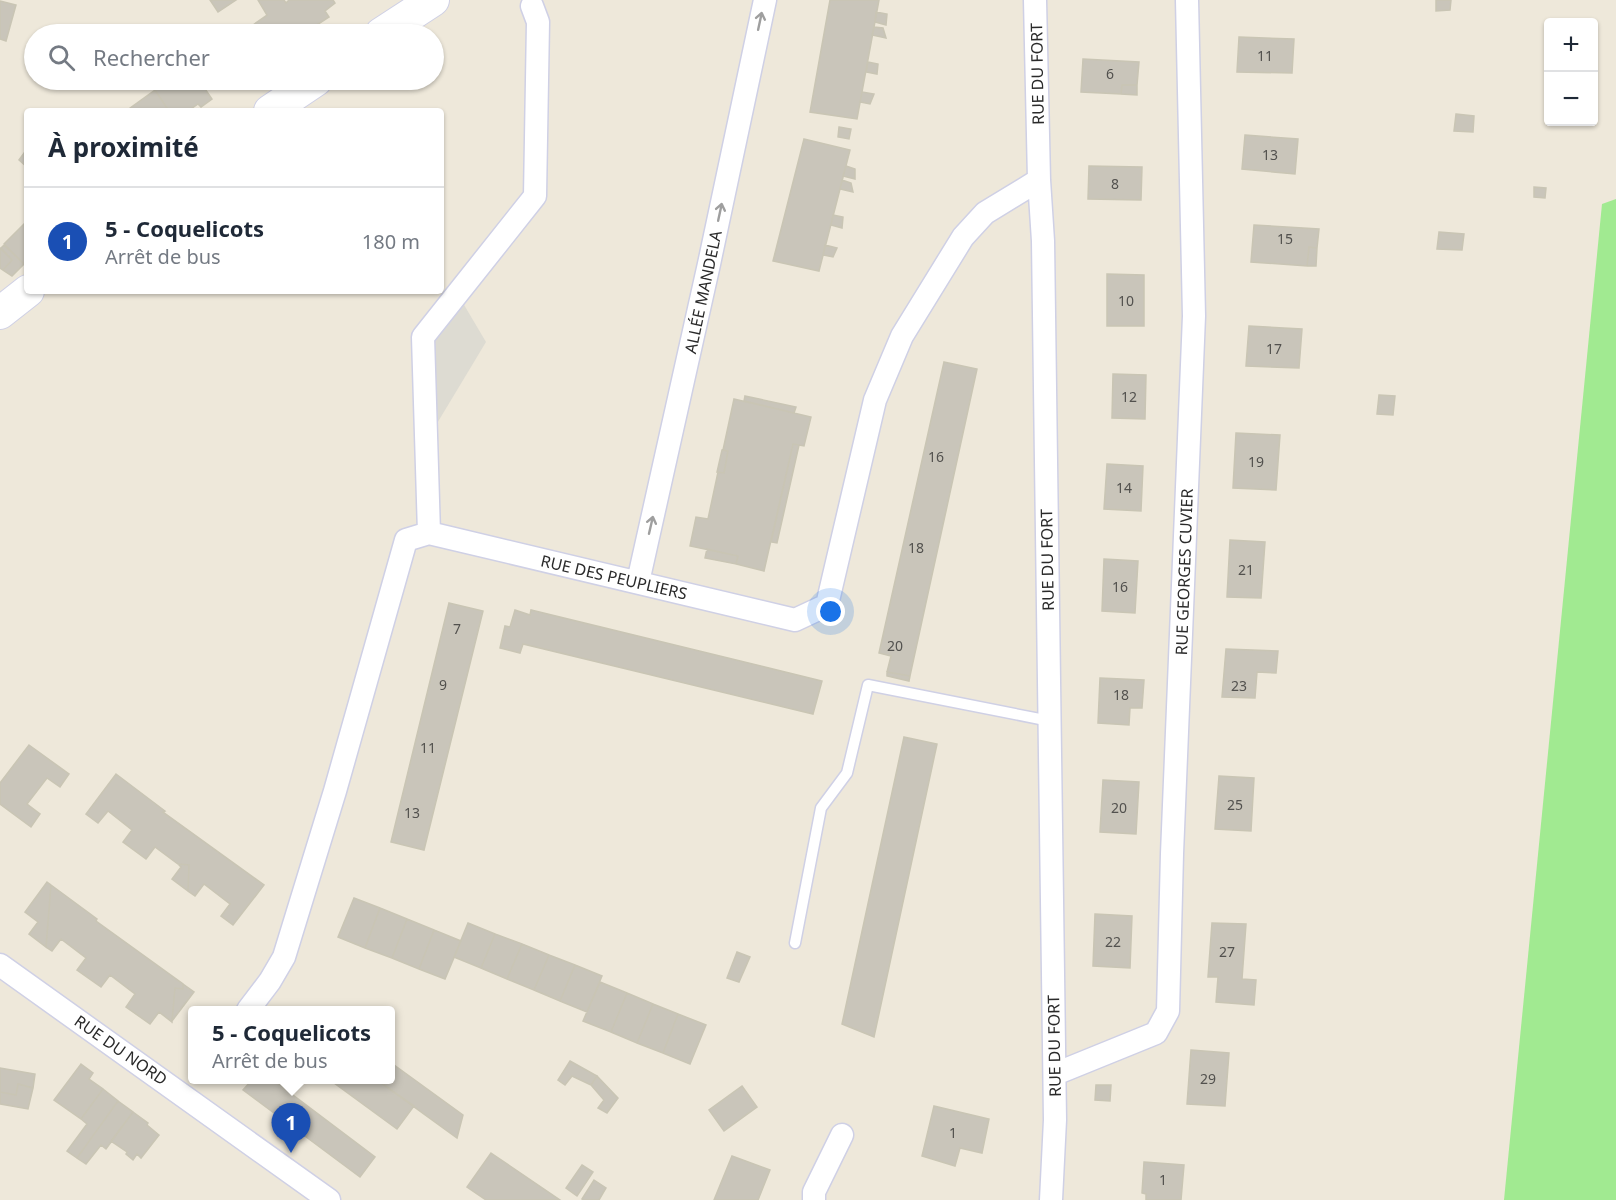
<!DOCTYPE html>
<html lang="fr">
<head>
<meta charset="utf-8">
<style>
	:root { --surface:#fff; --page:#f6f6f7; --text:#1f2937; --muted:#747a83; --line:#e0e1e3; --accent:#363cff }
	body { margin:0; font-family:"Noto Sans",sans-serif; background:var(--page); color:var(--text) }
	.controls { position:absolute; right:18px; top:18px; display:grid; overflow:hidden; border-radius:6px; box-shadow:0 2px 4px #0004 }
	.controls button { width:54px; height:54px; display:grid; place-items:center; padding:0; border:0; border-bottom:2px solid var(--line); background:var(--surface); color:var(--text); font:30px sans-serif }
	.you { position:absolute; left:831px; top:612px; width:21px; height:21px; margin:-15px; border:4px solid #fff; border-radius:50%; background:#1a73e8; box-shadow:0 0 0 9px #1a73e833 }
	.badge { display:grid; place-items:center; width:39px; height:39px; border-radius:50%; background:var(--accent); color:#fff; font-size:20px; font-weight:700 }
	.pin { position:absolute; translate:-50% -50px; filter:drop-shadow(0 2px 3px #0008) }
	.pin::after { content:''; position:absolute; top:32px; width:21px; height:18px; background:inherit; clip-path:polygon(0 0,100% 0,50% 100%) }
	.popup { position:absolute; left:188px; top:1006px; width:207px; height:78px; box-sizing:border-box; display:grid; place-content:center; border-radius:6px; background:var(--surface); filter:drop-shadow(0 2px 4px #0005); font-size:20px; white-space:nowrap; color:var(--muted) }
	.popup b { font-size:22px; color:var(--text) }
	.popup::after { content:''; position:absolute; left:50%; top:100%; margin-left:-12px; border:12px solid transparent; border-top-color:var(--surface) }
	.list { margin:0; padding:0; list-style:none }
	h2 { display:flex; justify-content:space-between; align-items:center; height:78px; margin:0; padding:0 24px; font-size:26px }
	h2 small { font-size:20px; font-weight:400; color:var(--muted) }
	.list li { display:grid; grid-template-columns:39px 1fr auto; gap:18px; align-items:center; box-sizing:border-box; height:108px; padding:0 24px; border-top:2px solid var(--line) }
	.list b { display:block; font-size:22px; white-space:nowrap }
	.list p { margin:0; font-size:20px; white-space:nowrap; color:var(--muted) }
	.list em { font-size:20px; font-style:normal; color:var(--muted) }
	.icon { flex:none; width:33px; height:33px; fill:none; stroke:currentColor; stroke-width:2; stroke-linecap:round; stroke-linejoin:round }
	.map { position:relative; flex:none; width:1616px; height:1200px; overflow:hidden }
	.search { position:absolute; background:var(--surface); box-shadow:0 2px 4px #0004; left:24px; top:24px; width:420px; height:66px; display:flex; align-items:center; gap:15px; box-sizing:border-box; padding:0 21px; border-radius:33px; color:var(--muted); font-size:22px }
	.panel { position:absolute; background:var(--surface); box-shadow:0 2px 4px #0004; left:24px; top:108px; width:420px; height:186px; border-radius:6px }
	.map>svg:first-child { display:block }
	.green { fill:#a1ea91 }
	.plaza { fill:#dddbd2 }
	.building { fill:#c9c5ba; stroke:#c9c5b4; stroke-width:1.5 }
	.lines { fill:none; stroke-linecap:round; stroke-linejoin:round }
	.lane-casing { stroke:#cfd0e5; stroke-width:13 }
	.street-casing { stroke:#cfd0e5; stroke-width:25 }
	.secondary-casing { stroke:#cfd0e5; stroke-width:34 }
	.lane { stroke:#fff; stroke-width:10 }
	.street { stroke:#fff; stroke-width:22 }
	.secondary { stroke:#fff; stroke-width:32 }
	.oneway { stroke:#9f9f9f }
	.labels { text-anchor:middle; dominant-baseline:central; stroke-width:4.5; stroke-linejoin:round; paint-order:stroke }
	.number-label { font-size:14px; fill:#52514e }
	.street-label { font-size:16px; fill:#2a2a2a; stroke:#fff }
</style>
</head>
<body>
<div class="map">
<svg width="1616" height="1200" viewBox="0 0 1616 1200">
	<rect width="100%" height="100%" fill="#eee8da"/>
	<!-- green -->
	<path class="green" d="M1616,199v1001h-112l98,-996z"/>
	<!-- plaza -->
	<path class="plaza" d="M457,293l29,49 -59,98 -4,-103z"/>
	<!-- building -->
	<path class="building" d="M210,0h26l-18,12z
		M258,0h26l2,3 3,-3h44l2,3 -10,8 4,6 -26,17h-54l-3,-4 21,-15z
		M830,0h49l-22,119 -47,-7z
		M1436,0h15l-1,10 -14,1z
		M0,1l16,4 -10,36 -6,-2z
		M876,12l11,2 -1,11 -11,-3z
		M874,27l9,1 3,10 -14,-3z
		M1239,37l55,2 -2,34 -55,-1z
		M1083,59l56,3 -2,23h-15l-1,9 -40,-2z
		M868,62l10,2 -1,10 -11,-2z
		M169,80h30l13,19 -11,8 -3,-3 -10,7h-19l-14,-21z
		M1122,85h15v10l-16,-1z
		M155,90l14,21h-43z
		M862,92l12,2 -4,10 -10,-2z
		M1456,114l18,2 -1,16 -19,-1z
		M839,127l12,2 -2,10 -11,-2z
		M1245,135l53,4 -3,35 -53,-5z
		M804,139l46,11 -31,121 -46,-10z
		M27,149v18l-8,-7z
		M846,166l9,3v10l-12,-3z
		M1089,166l53,1 -1,33 -53,-1z
		M842,180l9,3 2,9 -13,-3z
		M1534,187l12,1 -1,10 -11,-1z
		M833,215l10,2 -1,11 -11,-3z
		M27,221v39l-3,4 -20,-20z
		M1254,225l65,4 -2,19 -8,-1 -2,19 -56,-4z
		M1439,232l25,2 -2,16 -25,-1z
		M4,245l20,19 -12,12 -9,-6 9,-10 -11,-12z
		M825,245l12,3 -4,9 -10,-2z
		M1309,247l8,1 -1,18h-9z
		M0,248l12,12 -9,10 -3,-2z
		M1107,274l37,1v51h-37z
		M1249,326l53,3 -3,39 -53,-2z
		M944,362l33,7 -67,307 -23,-4 4,-16 -12,-3z
		M1113,374l33,1 -1,44 -33,-1z
		M1379,395l16,1 -2,19 -16,-1z
		M745,396l51,11 -2,6 -50,-12z
		M734,399l77,18 -7,29 -11,-2 -29,127 -28,-7 2,-8 -48,-10 6,-29 12,2 10,-47 6,1 4,-22 -5,-1z
		M1236,433l44,2 -4,55 -43,-2z
		M793,444l6,1 -22,98 -6,-1z
		M722,450l6,1 -4,22 -7,-1z
		M1107,464l36,2 -2,45 -37,-2z
		M1230,540l35,2 -4,56 -34,-1z
		M707,549l31,7 -2,8 -31,-6z
		M1104,559l34,2 -3,52 -33,-2z
		M449,603l34,8 -59,239 -33,-8z
		M515,610l15,5 1,-5 291,71 -9,33 -290,-70 -3,9 -20,-5 5,-22 5,1z
		M1226,649l52,2 -2,22 -19,-1 -2,26 -33,-1z
		M887,672l23,4 -1,5 -22,-5z
		M1100,678l44,2 -2,28h-12l-1,17 -31,-2z
		M904,737l33,7 -63,293 -32,-13z
		M29,745l40,29 -9,13 -13,-9 -20,26 13,10 -9,13 -31,-23v-21z
		M116,774l49,37 -2,1 101,73 -31,40 -12,-9 9,-12 -26,-20 -9,12 -7,-5 1,-26 -11,-1 -23,-17 -9,12 -23,-17 9,-12 -24,-19 -10,12 -12,-9z
		M1219,776l35,2 -3,53 -36,-2z
		M1103,780l36,2 -3,52 -36,-2z
		M178,864l11,1 -1,26 -16,-12 9,-12z
		M47,882l4,3 -5,62 -17,-13 9,-12 -13,-10z
		M51,885l46,34 -1,2 87,63v5l-8,-1 -3,34 -13,-10 -9,12 -24,-17 9,-13 -25,-19 -9,12 -24,-17 9,-12 -25,-19 -9,12 -6,-4z
		M354,898l26,10 -15,40 -27,-11z
		M380,908l27,11 -15,39 -27,-10z
		M1095,914l37,2 -2,52 -37,-2z
		M407,919l27,11 -15,39 -27,-11z
		M468,923l27,11 -14,34 -27,-11z
		M1212,923l34,1 -4,55 14,1 -2,25 -38,-3 2,-25h-10z
		M434,930l27,11 -16,38 -26,-10z
		M495,934l27,10 -15,35 -26,-11z
		M522,944l27,11 -15,35 -27,-11z
		M737,952l13,5 -11,25 -12,-4z
		M549,955l26,10 -15,36 -26,-11z
		M575,965l27,11 -15,36 -27,-11z
		M600,982l27,11 -16,39 -28,-11z
		M183,984l11,8 -22,29 3,-33 8,1z
		M627,993l26,11 -16,39 -26,-11z
		M653,1004l25,10 -15,39 -26,-10z
		M678,1014l28,11 -16,39 -27,-11z
		M1191,1050l38,3 -4,53 -38,-2z
		M570,1061l27,15 -6,9 -19,-9 -7,9 -7,-5z
		M390,1062l73,53 -6,23 -80,-58h13z
		M81,1064l12,9 -4,6 14,10 -22,30 -27,-19z
		M0,1068l35,6 -2,14 -15,-4 -2,11 -16,-3z
		M597,1076l21,22 -11,15 -9,-5 6,-8 -13,-15z
		M252,1080h21l102,77 -15,20 -117,-87z
		M330,1080h47l37,26 -17,23z
		M18,1084l15,4 -5,21 -28,-5v-12l16,3z
		M1096,1085h15l-1,16 -15,-1z
		M742,1086l15,21 -33,24 -15,-21z
		M103,1089l15,12 -41,57 -10,-7 20,-27 -6,-5z
		M118,1101l15,11 -27,37 -5,-4 -15,19 -9,-6z
		M934,1106l55,13 -7,34 -22,-5 -5,18 -33,-10z
		M133,1112l15,11 -1,2 12,10 -18,23 -4,-4 -4,6 -7,-6 1,-2 -16,-11z
		M491,1153l69,47h-74l-19,-13z
		M732,1156l38,14 -12,30h-44z
		M1144,1162l40,3 -3,35h-35v-6l-4,-1z
		M582,1165l11,7 -16,24 -11,-8z
		M594,1180l12,8 -7,12h-15l-2,-1z"/>
	<g class="lines">
		<defs>
			<path id="lane" d="M795,943l26,-135 26,-35 21,-88 182,36"/>
			<path id="street" d="M1035,0l4,180 4,61 12,879 -4,80
				M429,533l-6,-196 112,-141 3,-174 -6,-16
				M638,582l71,-318 56,-264
				M0,965l329,235
				M248,1010l22,-29 14,-24 51,-166 71,-251 23,-7 366,87 32,-15 48,-205 27,-64 61,-99 22,-24 54,-33
				M1055,1074l101,-41 12,-22 4,-157 22,-538 -7,-316
				M814,1200v-8l28,-57"/>
			<path id="secondary" d="M381,34l52,-34
				M270,111l46,-31
				M0,313l28,-22"/>
		</defs>
		<!-- lane casing -->
		<use href="#lane" class="lane-casing"/>
		<!-- street casing -->
		<use href="#street" class="street-casing"/>
		<!-- secondary casing -->
		<use href="#secondary" class="secondary-casing"/>
		<!-- lane -->
		<use href="#lane" class="lane"/>
		<!-- street -->
		<use href="#street" class="street"/>
		<!-- secondary -->
		<use href="#secondary" class="secondary"/>
	</g>
	<!-- one-way arrows -->
	<defs><path id="oneway-shaft" d="M-6 0H5M1.5-3L5.5 0L1.5 3" fill="none" stroke-width="1.6" stroke-linecap="round" stroke-linejoin="round" transform="scale(1.5)"/></defs>
	<g class="oneway">
		<use href="#oneway-shaft" transform="translate(760 21) rotate(-78)"/>
		<use href="#oneway-shaft" transform="translate(720 212) rotate(-78)"/>
		<use href="#oneway-shaft" transform="translate(651 525) rotate(-77)"/>
	</g>
	<g class="labels">
		<!-- number labels -->
		<g class="number-label">
			<text x="1265" y="55">11</text>
			<text x="1110" y="73">6</text>
			<text x="1270" y="154">13</text>
			<text x="1115" y="183">8</text>
			<text x="1285" y="238">15</text>
			<text x="1126" y="300">10</text>
			<text x="1274" y="348">17</text>
			<text x="1129" y="396">12</text>
			<text x="936" y="456">16</text>
			<text x="1256" y="461">19</text>
			<text x="1124" y="487">14</text>
			<text x="916" y="547">18</text>
			<text x="1246" y="569">21</text>
			<text x="1120" y="586">16</text>
			<text x="457" y="628">7</text>
			<text x="895" y="645">20</text>
			<text x="443" y="684">9</text>
			<text x="1239" y="685">23</text>
			<text x="1121" y="694">18</text>
			<text x="428" y="747">11</text>
			<text x="1235" y="804">25</text>
			<text x="1119" y="807">20</text>
			<text x="412" y="812">13</text>
			<text x="1113" y="941">22</text>
			<text x="1227" y="951">27</text>
			<text x="1208" y="1078">29</text>
			<text x="953" y="1132">1</text>
			<text x="1163" y="1179">1</text>
		</g>
		<!-- street labels -->
		<g class="street-label">
			<text transform="translate(1037 74) rotate(-91)">RUE DU FORT</text>
			<text transform="translate(703 292) rotate(-78)">ALLÉE MANDELA</text>
			<text transform="translate(1047 560) rotate(-91)">RUE DU FORT</text>
			<text transform="translate(1184 572) rotate(-88)">RUE GEORGES CUVIER</text>
			<text transform="translate(614 577) rotate(13)">RUE DES PEUPLIERS</text>
			<text transform="translate(1054 1046) rotate(-91)">RUE DU FORT</text>
			<text transform="translate(121 1050) rotate(35)">RUE DU NORD</text>
		</g>
	</g>
</svg>
<div class="controls">
<button>+</button>
<button>−</button>
</div>
<div class="you"></div>
<div class="pin badge" style="left:291px;top:1153px;background:#1a4fb4">1</div>
<div class="popup"><b>5 - Coquelicots</b>Arrêt de bus</div>
<div class="search"><svg class="icon" aria-label="search" viewBox="0 0 24 24"><circle cx="10" cy="10" r="6"/><path d="M15 15l6 6"/></svg>Rechercher</div>
<section class="panel">
<h2>À proximité<small></small></h2>
<ul class="list">
<li><span class="badge" style="background:#1a4fb4">1</span><div><b>5 - Coquelicots</b><p>Arrêt de bus</p></div><em>180 m</em></li>
</ul>
</section>
</div>
</body>
</html>
